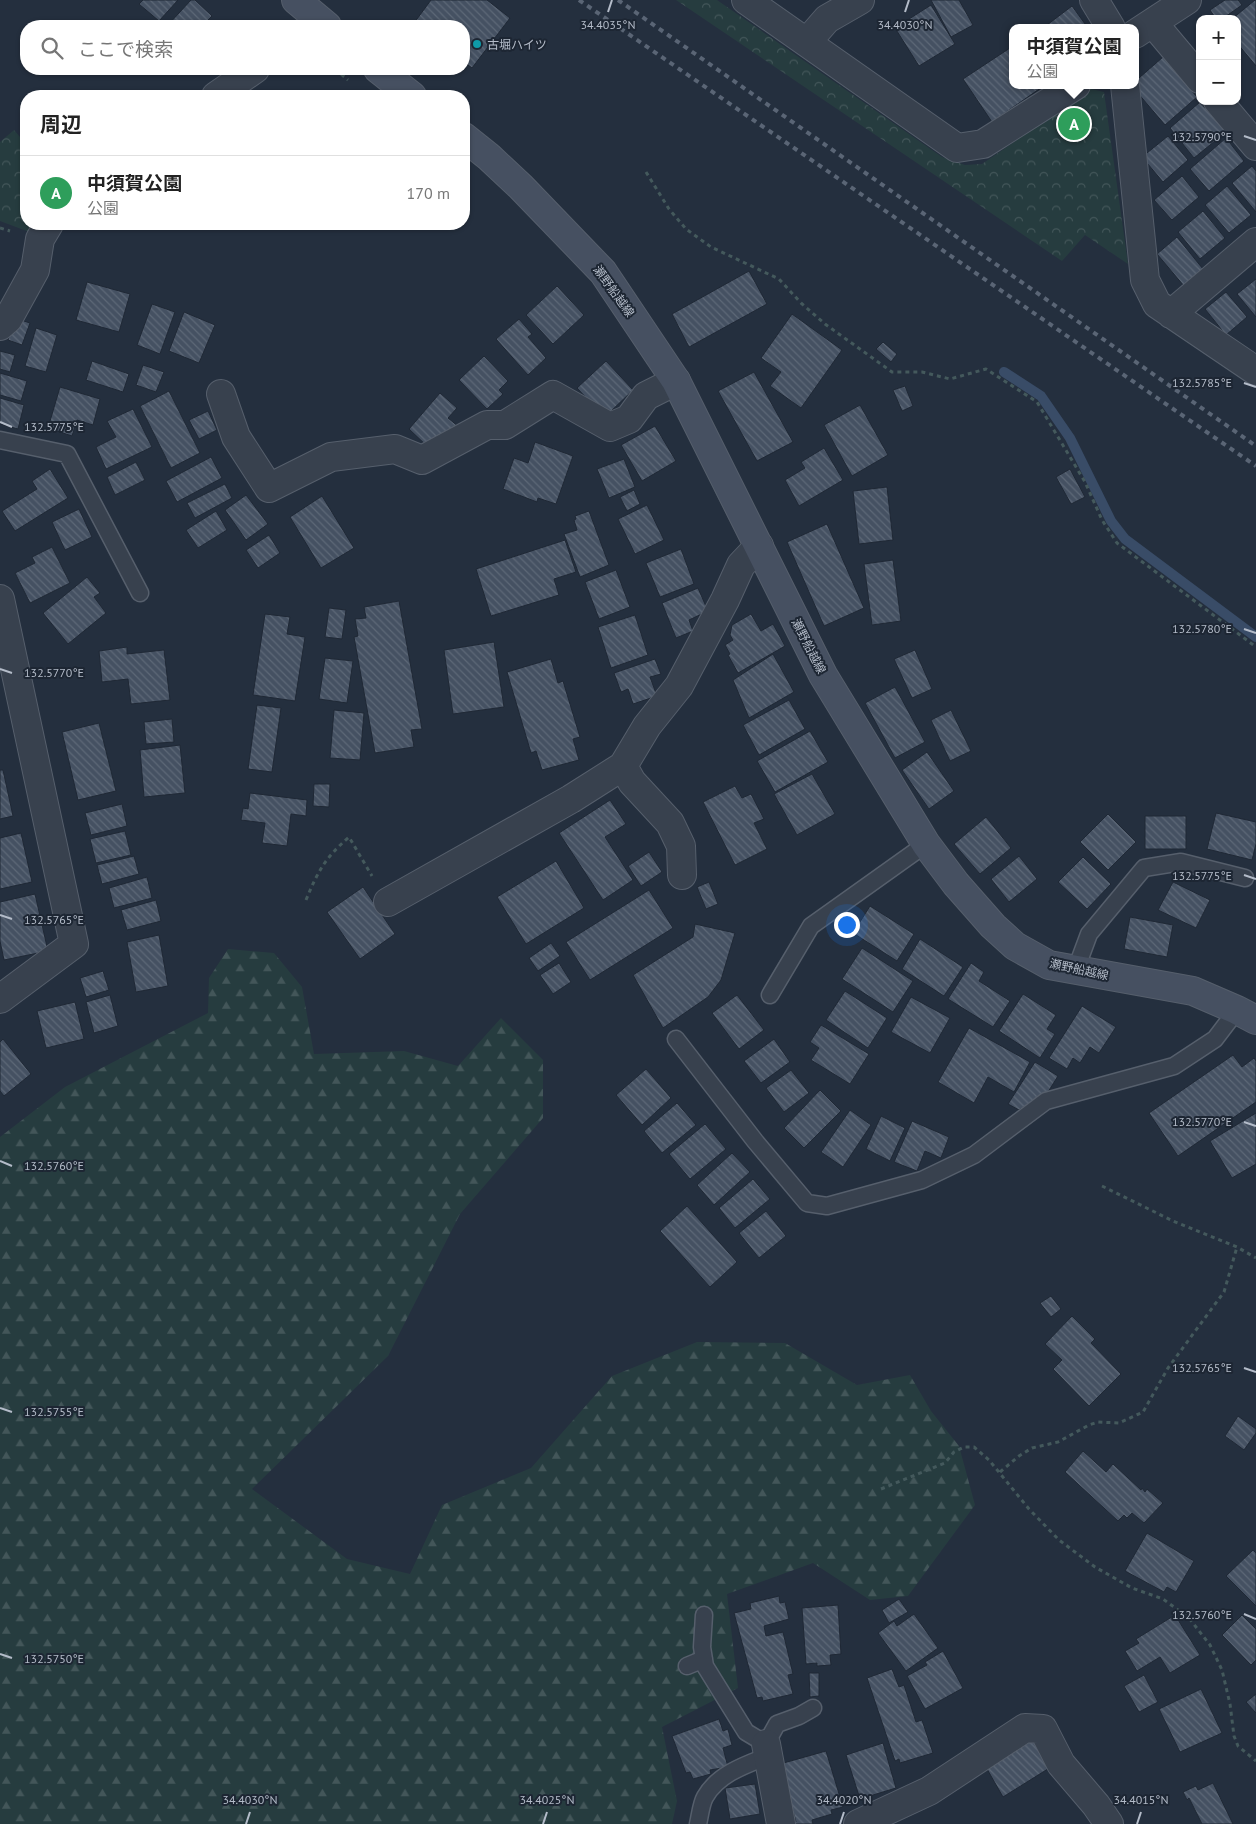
<!DOCTYPE html>
<html lang="ja">
<head>
<meta charset="utf-8">
<style>
	:root { --surface:#fff; --page:#f6f6f6; --text:#222; --muted:#767676; --line:#e0e0e0; --accent:#111827 }
	body { margin:0; font-family:"PT Sans","Noto Sans JP",sans-serif; background:var(--page); color:var(--text) }
	.controls { position:absolute; right:15px; top:15px; display:grid; overflow:hidden; border-radius:10px; box-shadow:0 1px 4px #0004 }
	.controls button { width:45px; height:45px; display:grid; place-items:center; padding:0; border:0; border-bottom:1px solid var(--line); background:var(--surface); color:var(--text); font:25px sans-serif }
	.you { position:absolute; left:846px; top:924px; width:18px; height:18px; margin:-12px; border:4px solid #fff; border-radius:50%; background:#1a73e8; box-shadow:0 0 0 8px #1a73e833 }
	.badge { display:grid; place-items:center; width:32px; height:32px; border-radius:50%; background:var(--accent); color:#fff; font-size:16px; font-weight:700 }
	.pin { position:absolute; translate:-50% -50%; border:2px solid #fff; box-shadow:0 1px 5px #0006 }
	.popup { position:absolute; left:1009px; top:24px; width:130px; height:65px; box-sizing:border-box; display:grid; place-content:center; border-radius:10px; background:var(--surface); filter:drop-shadow(0 1px 4px #0005); font-size:16px; white-space:nowrap; color:var(--muted) }
	.popup b { font-size:19px; color:var(--text) }
	.popup::after { content:''; position:absolute; left:50%; top:100%; margin-left:-10px; border:10px solid transparent; border-top-color:var(--surface) }
	.list { margin:0; padding:0; list-style:none }
	h2 { display:flex; justify-content:space-between; align-items:center; height:65px; margin:0; padding:0 20px; font-size:21px }
	h2 small { font-size:16px; font-weight:400; color:var(--muted) }
	.list li { display:grid; grid-template-columns:32px 1fr auto; gap:15px; align-items:center; box-sizing:border-box; height:75px; padding:0 20px; border-top:1px solid var(--line) }
	.list b { display:block; font-size:19px; white-space:nowrap }
	.list p { margin:0; font-size:16px; white-space:nowrap; color:var(--muted) }
	.list em { font-size:16px; font-style:normal; color:var(--muted) }
	.icon { flex:none; width:28px; height:28px; fill:none; stroke:currentColor; stroke-width:2; stroke-linecap:round; stroke-linejoin:round }
	.map { position:relative; flex:none; width:1256px; height:1824px; overflow:hidden }
	.search { position:absolute; background:var(--surface); box-shadow:0 1px 4px #0004; left:20px; top:20px; width:450px; height:55px; display:flex; align-items:center; gap:12px; box-sizing:border-box; padding:0 18px; border-radius:20px; color:var(--muted); font-size:19px }
	.panel { position:absolute; background:var(--surface); box-shadow:0 1px 4px #0004; left:20px; top:90px; width:450px; height:140px; border-radius:20px }
	.map>svg:first-child { display:block }
	.forest { fill:url(#forest-firs) }
	.park { fill:url(#park-crowns) }
	.lines { fill:none; stroke-linecap:round; stroke-linejoin:round }
	.stream { stroke:#394c67; stroke-width:10 }
	.building { fill:url(#building-back-hatch); stroke:#1f2835 }
	.service-casing { stroke:#565f6c; stroke-width:19 }
	.minor-casing { stroke:#565f6c; stroke-width:30 }
	.secondary-casing { stroke:#565f6c; stroke-width:30 }
	.path { stroke:#44595c; stroke-width:3; stroke-dasharray:4 4; stroke-linecap:butt }
	.service { stroke:#38414e; stroke-width:16 }
	.minor { stroke:#38414e; stroke-width:28 }
	.secondary { stroke:#465061; stroke-width:28 }
	.rail { stroke:#5a6575; stroke-width:4; stroke-dasharray:5 5; stroke-linecap:butt }
	.ticks { fill:none; stroke:#b4bcc9; stroke-width:2 }
	.culture-dot { fill:#0f9aa8; stroke:#1d2633; stroke-width:2 }
	.labels { text-anchor:middle; dominant-baseline:central; stroke-width:4; stroke-linejoin:round; paint-order:stroke }
	.poi-label { font-size:12px; fill:#b4bcc9; stroke:#1d2633; text-anchor:start }
	.street-label { font-size:12px; fill:#b4bcc9; stroke:#1d2633 }
	.ticks-label { font-size:12px; text-anchor:middle; fill:#b4bcc9; stroke:#1d2633; stroke-width:4; stroke-linejoin:round; paint-order:stroke }
</style>
</head>
<body>
<div class="map">
<svg width="1256" height="1824" viewBox="0 0 1256 1824">
	<defs>
		<pattern id="forest-firs" width="22" height="20" patternUnits="userSpaceOnUse" patternTransform="scale(1.25)"><rect width="22" height="20" fill="#263c3f"/><path d="M5 1l3.5 6h-7zM16 11l3.5 6h-7z" fill="#435659"/></pattern>
		<pattern id="park-crowns" width="20" height="18" patternUnits="userSpaceOnUse" patternTransform="scale(1.25)"><rect width="20" height="18" fill="#263c3f"/><path d="M2 6a3 3 0 1 1 6 0M12 15a3 3 0 1 1 6 0" fill="none" stroke="#435659"/></pattern>
		<pattern id="building-back-hatch" width="6" height="6" patternUnits="userSpaceOnUse" patternTransform="scale(1.25)"><rect width="6" height="6" fill="#455162"/><path d="M-1 5l2 2M0 0l6 6M5-1l2 2" fill="none" stroke="#5d6877"/></pattern>
	</defs>
	<rect width="100%" height="100%" fill="#242f3e"/>
	<!-- forest -->
	<path class="forest" d="M228,949l46,4 28,34 12,67 90,-3 54,15 43,-48 42,42v58l-83,96 -72,142 -136,133 95,70 63,15 32,-69 89,-37 81,-92 85,-34 88,1 72,42 53,-10 21,36 28,35 16,59 -67,91 -38,4 -57,-37 -86,31 11,94 -76,39 15,74 -5,23h-672v-687l65,-50 143,-74 1,-35z"/>
	<!-- park -->
	<path class="park" d="M676,0h41l225,157 23,8 17,-1 109,-75 13,3 24,172 -43,-29 -23,26z
		M14,130l12,14v80h13l-7,9 -32,-12v-79z"/>
	<g class="lines">
		<!-- stream -->
		<path class="stream" d="M1004,372l37,24 29,42 41,83 14,18 131,98"/>
	</g>
	<!-- building -->
	<path class="building" d="M143,0h35l-19,21 -20,-17z
		M191,0h4l17,16 -10,10h-35z
		M431,0h56l23,18 -38,50 -8,-6v-36h-46l-4,-3z
		M931,0h28l14,25 -22,12z
		M1225,0h13l4,5 -20,14h-6l-6,-9z
		M1255,0h1v66l-19,-23v-24h-5z
		M931,5l24,39 -36,22 -24,-38z
		M1072,6l16,22h-45z
		M1013,46v39h32l-53,37 -29,-43z
		M1163,57l34,40 -32,28 -34,-40z
		M1200,102l26,30 -32,26 -24,-30z
		M1168,136l20,24 -25,22 -21,-25z
		M1226,138l18,23 -35,30 -19,-22z
		M1252,166l4,5v41l-24,-29z
		M1182,176l17,21 -27,23 -18,-20z
		M1227,186l24,29 -22,18 -24,-28z
		M1203,211l22,27 -25,21 -22,-27z
		M1177,237l26,32 -19,17 -27,-32z
		M749,271l18,33 -78,43 -17,-33z
		M1256,279v38l-19,-23z
		M87,282l43,12 -11,38 -43,-12z
		M557,286l27,29 -31,29 -27,-29z
		M1226,292l21,25 -21,18 -21,-26z
		M152,304l23,8 -15,42 -23,-9z
		M184,312l31,13 -16,38 -30,-12z
		M792,314l50,36 -41,58 -31,-22 11,-14 -20,-14z
		M15,318l15,5 -8,22 -14,-5z
		M519,319l13,15 -4,3 18,21 -18,17 -32,-36z
		M36,328l21,7 -11,37 -21,-6z
		M883,342l14,12 -6,8 -15,-13z
		M0,351l15,4 -5,17 -10,-3z
		M484,356l24,25 -9,9 4,4 -16,15 -28,-29z
		M92,361l37,13 -6,18 -37,-12z
		M606,361l27,29 -25,24 -8,-9 -1,2 -5,-5 -2,2 -15,-16z
		M143,365l21,7 -8,20 -20,-7z
		M754,372l39,70 -36,19 -39,-70z
		M0,373l27,8 -6,20 -21,-6z
		M905,386l8,20 -11,5 -9,-21z
		M60,387l40,12 -7,26 -16,-5 -5,16 -24,-8z
		M169,391l31,62 -29,15 -31,-62z
		M440,393l17,15 -9,10 11,9 -31,20 -19,-18z
		M0,398l24,7 -6,24 -18,-5z
		M860,405l28,50 -36,21 -28,-51z
		M133,409l19,38 -46,22 -10,-22 20,-10 -9,-16z
		M208,411l9,19 -18,9 -10,-19z
		M655,426l21,35 -34,20 -21,-36z
		M535,442l38,14 -17,48 -18,-6 -1,4 -34,-13 11,-31 14,5z
		M824,448l19,32 -44,26 -14,-26 20,-12 -4,-6z
		M211,457l11,21 -45,24 -11,-21z
		M624,459l11,28 -26,11 -12,-29z
		M136,462l9,18 -30,15 -8,-18z
		M50,469l18,29 -53,33 -13,-20 35,-22 -5,-8z
		M1070,469l15,28 -14,7 -15,-27z
		M225,484l7,14 -37,20 -8,-15z
		M887,487l6,53 -34,4 -6,-53z
		M634,490l6,14 -13,7 -7,-14z
		M246,495l22,29 -22,16 -21,-30z
		M322,496l32,52 -33,20 -31,-51z
		M647,505l17,35 -29,14 -17,-35z
		M79,509l13,28 -27,13 -13,-28z
		M216,511l11,19 -29,18 -12,-18z
		M589,511l20,54 -29,12 -16,-43 13,-4 -3,-10 2,-1 -1,-3z
		M827,524l37,84 -40,18 -37,-84z
		M269,535l11,18 -22,15 -12,-18z
		M565,540l11,32 -22,7 5,16 -68,21 -15,-47z
		M52,547l18,36 -40,20 -15,-30 20,-10 -3,-6z
		M681,549l13,35 -34,13 -14,-34z
		M893,560l8,61 -29,4 -8,-61z
		M616,570l14,37 -31,12 -14,-37z
		M87,577l13,16 -6,4 12,16 -38,31 -25,-31z
		M698,588l10,23 -19,9 4,11 -17,7 -14,-35z
		M399,601l23,128 -11,1 3,17 -39,6 -21,-116 4,-1 -3,-17 11,-1 -2,-11z
		M329,608l17,2 -4,29 -17,-2z
		M265,614l25,3 -3,17 18,3 -10,64 -42,-6z
		M751,614l10,17 12,-7 12,22 -47,27 -10,-18 2,-1 -5,-9 8,-5 -3,-5 2,-10z
		M635,615l13,40 -37,13 -13,-41z
		M494,642l10,65 -51,7 -9,-64z
		M127,647v7l37,-4 6,50 -39,4 -3,-25 -26,3 -3,-31z
		M915,650l17,39 -20,9 -18,-39z
		M773,654l21,38 -45,26 -16,-38z
		M325,658l28,3 -6,42 -28,-4z
		M551,659l7,24 5,-2 17,56 -7,2 6,21 -37,10 -6,-19 -5,2 -24,-81z
		M655,659l6,15 -11,3 7,19 -24,8 -5,-15 -7,3 -7,-19z
		M895,687l30,55 -30,16 -30,-55z
		M789,700l16,29 -46,26 -16,-30z
		M257,705l24,3 -9,64 -24,-3z
		M334,710l30,3 -4,47 -30,-2z
		M951,710l20,41 -21,10 -19,-41z
		M172,719l2,23 -28,2 -2,-22z
		M99,723l17,68 -38,9 -16,-68z
		M810,731l18,31 -53,30 -18,-31z
		M180,745l5,48 -41,4 -4,-47z
		M927,752l27,39 -25,18 -27,-39z
		M0,770h3l10,46 -13,3z
		M812,774l23,40 -38,21 -23,-41z
		M314,784h16l-1,23 -16,-1z
		M735,786l7,12 9,-4 13,25 -10,4 13,26 -32,16 -32,-63z
		M250,793l57,7 -1,16 -15,-2 -4,32 -25,-3 3,-20 -24,-3 2,-12 5,1z
		M610,800l16,24 -21,13 28,43 -30,20 -44,-67z
		M122,804l5,22 -36,9 -6,-22z
		M1216,813l40,9v22l-4,16 -45,-11z
		M1108,814l28,28 -28,28 -28,-28z
		M1145,816h41v33h-41z
		M986,817l25,31 -31,26 -26,-30z
		M125,831l6,24 -35,8 -6,-24z
		M21,833l11,49 -32,7v-51z
		M649,852l13,20 -21,14 -13,-20z
		M134,856l5,18 -37,10 -5,-19z
		M1019,856l18,23 -28,23 -18,-23z
		M1083,857l28,27 -24,25 -29,-27z
		M556,861l28,47 -58,36 -29,-47z
		M147,877l5,21 -38,10 -5,-20z
		M709,882l9,22 -12,5 -9,-22z
		M1173,882l37,18 -14,28 -38,-18z
		M363,887l32,47 -35,25 -33,-47z
		M649,890l24,38 -83,52 -24,-38z
		M35,894l13,57 -44,9 -4,-19v-39z
		M156,900l5,21 -34,9 -6,-20z
		M870,906l44,28 -17,27 -44,-28z
		M1130,917l43,8 -6,32 -43,-8z
		M695,924l40,9 -14,47 -13,17 -45,31 -30,-53 60,-38z
		M159,935l9,51 -32,6 -9,-50z
		M920,939l43,28 -19,29 -42,-27z
		M551,943l9,13 -22,15 -9,-13z
		M862,948l51,33 -20,31 -51,-33z
		M559,963l12,19 -18,12 -13,-19z
		M971,963l13,9 -5,9 31,20 -17,26 -45,-28z
		M103,971l6,19 -23,7 -6,-19z
		M845,991l42,27 -19,30 -42,-28z
		M1023,994l33,21 -9,14 8,5 -15,24 -41,-27z
		M110,995l8,31 -24,7 -8,-31z
		M737,995l27,35 -25,19 -27,-36z
		M911,997l39,21 -20,35 -39,-21z
		M75,1002l9,37 -38,9 -9,-37z
		M1082,1006l34,21 -17,26 -9,-6 -10,16 -7,-5 -6,11 -18,-11z
		M821,1025l48,29 -19,30 -39,-24 8,-12 -9,-6z
		M969,1028l61,34 -16,30 -26,-15 -14,26 -36,-21z
		M3,1039l28,35 -27,22 -4,-5v-49z
		M774,1039l16,23 -29,21 -17,-22z
		M1233,1055l9,12 12,-9 2,3v41l-78,54 -29,-43z
		M1035,1062l23,14 -10,16 -29,18 -11,-6z
		M646,1069l25,29 -29,27 -26,-30z
		M791,1070l18,23 -25,19 -18,-24z
		M820,1090l21,21 -37,37 -20,-20z
		M677,1103l19,22 -34,28 -18,-22z
		M850,1110l21,15 -28,42 -22,-15z
		M1256,1113v51l-24,14 -22,-37z
		M881,1116l24,12 -15,33 -24,-12z
		M912,1121l37,16 -8,21 -16,-7 -8,20 -23,-9z
		M705,1124l21,25 -36,30 -21,-25z
		M732,1153l18,19 -36,33 -17,-20z
		M753,1179l17,20 -35,29 -16,-20z
		M687,1206l50,56 -27,25 -50,-56z
		M766,1211l20,25 -27,22 -20,-25z
		M1051,1296l10,13 -10,8 -11,-14z
		M1072,1316l23,23 -4,4 30,31 -32,32 -36,-37 9,-9 -17,-16z
		M1238,1416l18,13v4l-12,17 -19,-14z
		M1083,1451l23,21 7,-8 28,26 1,-2 3,4 2,-3 16,14 -19,20 -12,-10 -5,5 -3,-3 -6,6 -53,-49z
		M1147,1533l47,28 -18,31 -9,-5 -3,5 -39,-21z
		M1253,1550l3,3v53l-30,-30z
		M779,1596l1,7 5,-1 4,17 -25,7 2,10 17,-4 10,42 -5,1 5,19 -30,7 -1,-4 -5,1 -23,-85 17,-4 -1,-6z
		M899,1599l9,13 -19,11 -7,-13z
		M838,1605l3,49 -11,1 1,10 -14,1v-3l-11,1 -4,-56z
		M914,1614l24,34 -32,23 -28,-38 16,-12 3,5z
		M1175,1615l25,40 -30,18 -10,-16 -23,14 -12,-20 14,-8 -3,-4z
		M1242,1615l14,14v31l-5,5 -29,-30z
		M943,1651l20,37 -38,21 -18,-33 20,-11 -2,-3z
		M892,1669l7,18 5,-2 12,37 6,-2 11,33 -33,10 -1,-4 -4,2 -28,-83z
		M809,1673h10v23l-9,1z
		M1144,1675l14,27 -19,10 -15,-26z
		M1201,1689l21,44 -42,19 -21,-43z
		M1256,1694v19l-10,-11z
		M719,1719l4,12 5,-2 4,16 -9,3 5,19 -18,3 1,4 -18,5 -3,-7 -4,1 -14,-37z
		M1034,1739l17,28 -48,30 -16,-28z
		M883,1743l13,45 -36,11 -14,-44z
		M826,1751l17,56 -12,3 1,4 -20,6 1,4h-24l7,-2 -16,-58z
		M1213,1783l20,41h-31l-13,-26 -2,2 -4,-8 13,-6 2,4z
		M755,1784l5,30 -30,5 -5,-31z"/>
	<g class="lines">
		<defs>
			<path id="service" d="M0,440l67,14 73,139
				M1076,969l13,-35 55,-66 37,-6 64,16
				M770,995l41,-69 115,-82
				M676,1039l79,102 52,62 20,3 95,-26 52,-25 72,-54 128,-35 41,-27 22,-29
				M704,1615l-2,32 3,19 41,66 20,12 11,-20 22,-8 14,-8
				M687,1666l17,-7
				M698,1824c2,-8 3,-20 7,-27 13,-23 40,-32 63,-41"/>
			<path id="minor" d="M746,0l211,148 26,-4 93,-59
				M1094,0l17,28
				M1153,23l47,56
				M1135,34l52,-34
				M807,42l20,-23 33,-19
				M1125,85l20,195 12,24 99,67
				M216,96l39,-27
				M1218,101l38,45
				M1171,314l85,-72
				M0,326l8,-7 27,-49 5,-31 9,-15
				M221,394l15,43 33,51 62,-31 64,-8 27,11 65,-35h18l48,-30 57,32 19,-8 17,-23 30,-15
				M0,599l74,345 -74,55
				M623,766l9,16 38,41 11,23 1,29
				M388,902l183,-103 52,-33 24,-40 32,-40 46,-86 16,-35 18,-19
				M766,1744l15,80
				M858,1824l71,-33 96,-63 18,1 18,35 35,41 13,19"/>
			<path id="secondary" d="M296,0l31,26
				M378,69l34,27
				M464,137l25,20 32,30 82,85 73,109 147,294 103,169 30,40 37,42 22,20 34,19 144,26 44,19 19,10"/>
		</defs>
		<!-- service casing -->
		<use href="#service" class="service-casing"/>
		<!-- minor casing -->
		<use href="#minor" class="minor-casing"/>
		<!-- secondary casing -->
		<use href="#secondary" class="secondary-casing"/>
		<!-- path -->
		<path class="path" d="M335,69l13,11
			M646,172l23,37 17,20 25,18 68,32 22,24 24,21 67,48h30l28,7 36,-10 51,33 48,80 17,38 15,23 139,104
			M0,228l10,3
			M306,900c12,-29 19,-42 43,-63l23,39
			M1102,1186l71,35 64,26 19,11
			M1000,1472l19,-16 13,-8 26,-6 31,-17 9,-3 21,1 24,-11 25,-44 56,-76 13,-45
			M881,1489l64,-26 9,-11 10,-5h10l15,13 40,49 30,31 36,27 37,21 31,11 26,19 21,27 12,25 8,34 4,32 4,10 18,15"/>
		<!-- service -->
		<use href="#service" class="service"/>
		<!-- minor -->
		<use href="#minor" class="minor"/>
		<!-- secondary -->
		<use href="#secondary" class="secondary"/>
		<!-- rail -->
		<path class="rail" d="M579,0l677,466
			M618,0l638,446"/>
	</g>
	<!-- ticks -->
	<path class="ticks" d="M608,12l4,-12M905,12l4,-12M1244,136l12,4M1244,383l12,4M0,422l12,5M1244,629l12,4M0,669l12,4M1244,875l12,4M0,915l12,4M1244,1122l12,4M0,1161l12,5M1244,1368l12,4M0,1408l12,4M1244,1614l12,5M0,1654l12,4M246,1824l4,-12M543,1824l4,-12M840,1824l4,-12M1137,1824l4,-12"/>
	<!-- markers -->
	<circle class="culture-dot" cx="477" cy="44" r="5"/>
	<g class="labels">
		<!-- poi labels -->
		<g class="poi-label">
			<text x="487" y="44">古堀ハイツ</text>
		</g>
		<!-- street labels -->
		<g class="street-label">
			<text transform="translate(614 291) rotate(54)">瀬野船越線</text>
			<text transform="translate(809 646) rotate(63)">瀬野船越線</text>
			<text transform="translate(1079 969) rotate(12)">瀬野船越線</text>
		</g>
	</g>
	<g class="ticks-label">
		<text x="608" y="29">34.4035°N</text>
		<text x="905" y="29">34.4030°N</text>
		<text x="1202" y="141">132.5790°E</text>
		<text x="1202" y="387">132.5785°E</text>
		<text x="54" y="431">132.5775°E</text>
		<text x="1202" y="633">132.5780°E</text>
		<text x="54" y="677">132.5770°E</text>
		<text x="1202" y="880">132.5775°E</text>
		<text x="54" y="924">132.5765°E</text>
		<text x="1202" y="1126">132.5770°E</text>
		<text x="54" y="1170">132.5760°E</text>
		<text x="1202" y="1372">132.5765°E</text>
		<text x="54" y="1416">132.5755°E</text>
		<text x="1202" y="1619">132.5760°E</text>
		<text x="54" y="1663">132.5750°E</text>
		<text x="250" y="1804">34.4030°N</text>
		<text x="547" y="1804">34.4025°N</text>
		<text x="844" y="1804">34.4020°N</text>
		<text x="1141" y="1804">34.4015°N</text>
	</g>
</svg>
<div class="controls">
<button>+</button>
<button>−</button>
</div>
<div class="you"></div>
<div class="pin badge" style="left:1074px;top:124px;background:#2e9e5b">A</div>
<div class="popup"><b>中須賀公園</b>公園</div>
<div class="search"><svg class="icon" aria-label="search" viewBox="0 0 24 24"><circle cx="10" cy="10" r="6"/><path d="M15 15l6 6"/></svg>ここで検索</div>
<section class="panel">
<h2>周辺<small></small></h2>
<ul class="list">
<li><span class="badge" style="background:#2e9e5b">A</span><div><b>中須賀公園</b><p>公園</p></div><em>170 m</em></li>
</ul>
</section>
</div>
</body>
</html>
